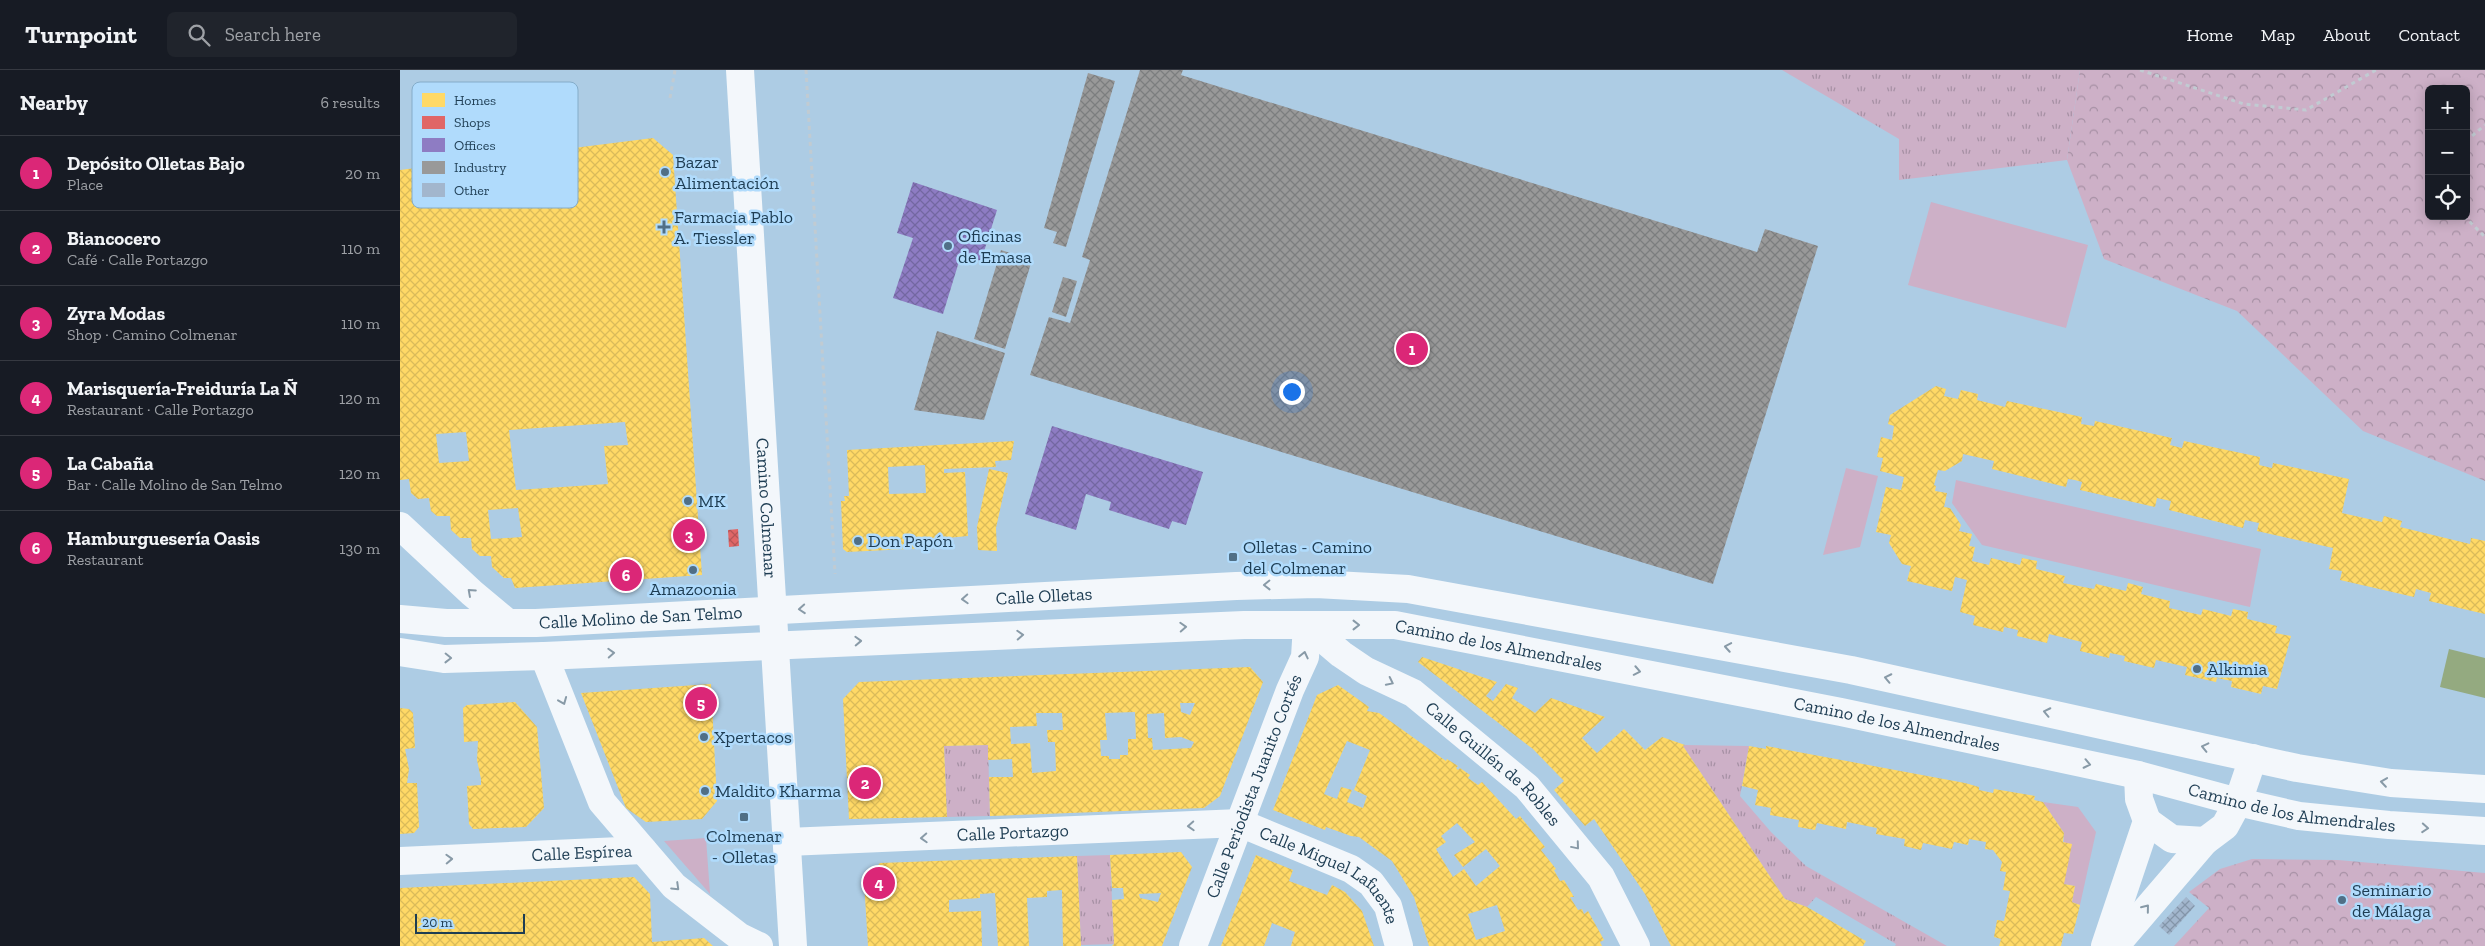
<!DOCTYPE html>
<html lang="en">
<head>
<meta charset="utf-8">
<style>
	:root { --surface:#171b24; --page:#20242c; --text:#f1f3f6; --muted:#9ea1a6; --line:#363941; --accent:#db2777 }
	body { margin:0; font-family:"Zilla Slab",serif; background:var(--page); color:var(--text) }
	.controls { position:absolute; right:15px; top:15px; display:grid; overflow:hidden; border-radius:8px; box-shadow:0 2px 12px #0003 }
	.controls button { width:45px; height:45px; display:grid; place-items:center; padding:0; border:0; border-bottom:1px solid var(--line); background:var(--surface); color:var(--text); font:25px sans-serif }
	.scale { position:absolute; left:15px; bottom:12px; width:110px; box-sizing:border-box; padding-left:5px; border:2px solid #1e3d53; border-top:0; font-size:14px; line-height:18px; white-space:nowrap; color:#1e3d53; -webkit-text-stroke:4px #b0dbfc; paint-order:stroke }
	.you { position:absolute; left:891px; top:321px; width:18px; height:18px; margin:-12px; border:4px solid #fff; border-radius:50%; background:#1a73e8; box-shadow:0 0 0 8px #1a73e833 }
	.badge { display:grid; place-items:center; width:32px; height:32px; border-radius:50%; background:var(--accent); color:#fff; font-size:16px; font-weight:700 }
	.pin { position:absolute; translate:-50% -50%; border:2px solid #fff; box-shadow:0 1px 5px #0006 }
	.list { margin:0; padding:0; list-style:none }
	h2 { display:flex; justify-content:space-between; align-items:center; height:65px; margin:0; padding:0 20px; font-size:21px }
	h2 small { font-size:16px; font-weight:400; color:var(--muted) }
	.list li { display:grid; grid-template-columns:32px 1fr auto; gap:15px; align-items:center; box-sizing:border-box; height:75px; padding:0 20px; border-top:1px solid var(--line) }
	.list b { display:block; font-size:19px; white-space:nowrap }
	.list p { margin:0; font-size:16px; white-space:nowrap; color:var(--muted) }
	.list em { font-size:16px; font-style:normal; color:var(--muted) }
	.icon { flex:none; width:28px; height:28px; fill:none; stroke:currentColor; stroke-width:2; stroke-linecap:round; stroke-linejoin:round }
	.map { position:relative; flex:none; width:2085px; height:876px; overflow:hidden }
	header { display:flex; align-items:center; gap:30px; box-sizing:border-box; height:70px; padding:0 25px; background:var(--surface); border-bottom:1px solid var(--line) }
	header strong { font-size:24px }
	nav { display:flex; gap:28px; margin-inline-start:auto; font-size:18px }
	.search { width:350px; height:45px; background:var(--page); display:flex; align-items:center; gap:12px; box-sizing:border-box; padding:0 18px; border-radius:8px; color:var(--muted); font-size:19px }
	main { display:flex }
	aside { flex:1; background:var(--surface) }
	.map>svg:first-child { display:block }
	.grass { fill:url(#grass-tufts) }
	.forest { fill:url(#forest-crowns); fill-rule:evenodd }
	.garden { fill:#cdb0c7 }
	.water { fill:#94aa80 }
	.homes { fill:url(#homes-cross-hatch); fill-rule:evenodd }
	.shops { fill:url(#shops-cross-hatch) }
	.offices { fill:url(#offices-cross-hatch) }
	.industry { fill:url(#industry-cross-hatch) }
	.building { fill:url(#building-cross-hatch) }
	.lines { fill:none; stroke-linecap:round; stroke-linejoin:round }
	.path { stroke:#c1cbd2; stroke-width:3; stroke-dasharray:4 4; stroke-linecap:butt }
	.street { stroke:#f3f7fb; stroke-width:28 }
	.secondary { stroke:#f3f7fb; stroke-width:28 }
	.primary { stroke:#f3f7fb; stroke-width:28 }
	.oneway { stroke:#889aa7 }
	.poi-dot { fill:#506f86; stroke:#b0dbfc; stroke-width:2 }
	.labels { text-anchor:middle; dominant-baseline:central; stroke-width:5; stroke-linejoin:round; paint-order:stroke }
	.poi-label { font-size:18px; fill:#1e3d53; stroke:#b0dbfc; text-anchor:start }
	.street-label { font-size:18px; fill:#1e3d53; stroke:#b0dbfc }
	.key { fill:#b0dbfc; stroke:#84acc9; stroke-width:1 }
	.key-label { font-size:14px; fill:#1e3d53 }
</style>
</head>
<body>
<header>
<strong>Turnpoint</strong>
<div class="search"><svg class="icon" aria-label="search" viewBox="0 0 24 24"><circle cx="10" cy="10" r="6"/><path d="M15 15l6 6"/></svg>Search here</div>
<nav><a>Home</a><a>Map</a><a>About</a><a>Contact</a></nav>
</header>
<main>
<aside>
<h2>Nearby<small>6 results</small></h2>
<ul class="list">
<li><span class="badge">1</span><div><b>Depósito Olletas Bajo</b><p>Place</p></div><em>20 m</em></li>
<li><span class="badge">2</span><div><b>Biancocero</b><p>Café · Calle Portazgo</p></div><em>110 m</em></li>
<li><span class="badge">3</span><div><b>Zyra Modas</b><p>Shop · Camino Colmenar</p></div><em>110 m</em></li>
<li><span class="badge">4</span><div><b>Marisquería-Freiduría La Ñ</b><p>Restaurant · Calle Portazgo</p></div><em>120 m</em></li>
<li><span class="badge">5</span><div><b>La Cabaña</b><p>Bar · Calle Molino de San Telmo</p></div><em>120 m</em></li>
<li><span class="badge">6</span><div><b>Hamburguesería Oasis</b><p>Restaurant</p></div><em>130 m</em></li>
</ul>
</aside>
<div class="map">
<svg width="2085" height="876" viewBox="0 0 2085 876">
	<defs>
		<pattern id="grass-tufts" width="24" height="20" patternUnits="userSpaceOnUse" patternTransform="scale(1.25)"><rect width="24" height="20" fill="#cdb0c7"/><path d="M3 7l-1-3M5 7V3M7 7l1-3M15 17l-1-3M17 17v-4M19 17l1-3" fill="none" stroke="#a690a4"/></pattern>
		<pattern id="forest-crowns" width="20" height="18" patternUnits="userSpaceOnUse" patternTransform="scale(1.25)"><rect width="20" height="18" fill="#cdb0c7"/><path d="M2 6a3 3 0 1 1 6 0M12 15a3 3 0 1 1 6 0" fill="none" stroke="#a690a4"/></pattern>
		<pattern id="homes-cross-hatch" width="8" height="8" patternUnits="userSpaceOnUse" patternTransform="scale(1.25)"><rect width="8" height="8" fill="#ffd966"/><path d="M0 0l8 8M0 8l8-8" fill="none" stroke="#dabb5a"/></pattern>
		<pattern id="shops-cross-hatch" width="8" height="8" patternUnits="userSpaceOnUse" patternTransform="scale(1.25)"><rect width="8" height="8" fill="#e06666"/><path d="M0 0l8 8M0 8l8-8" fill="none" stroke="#b55557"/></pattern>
		<pattern id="offices-cross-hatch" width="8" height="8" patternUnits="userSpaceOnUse" patternTransform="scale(1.25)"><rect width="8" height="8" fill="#8e7cc3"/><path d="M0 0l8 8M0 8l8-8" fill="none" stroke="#7367a1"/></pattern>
		<pattern id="industry-cross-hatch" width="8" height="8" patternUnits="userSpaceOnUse" patternTransform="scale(1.25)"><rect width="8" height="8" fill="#999"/><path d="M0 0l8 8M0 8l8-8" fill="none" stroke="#7c7e7f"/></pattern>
		<pattern id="building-cross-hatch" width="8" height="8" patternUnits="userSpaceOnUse" patternTransform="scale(1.25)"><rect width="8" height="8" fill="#a2b6cd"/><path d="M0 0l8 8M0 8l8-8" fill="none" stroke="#8395a9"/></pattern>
	</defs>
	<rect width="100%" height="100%" fill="#adcce4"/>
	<!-- grass -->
	<path class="grass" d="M1382,0h298l-13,90 -168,20v-41z
		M588,675l2,71 -43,1 -3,-71z
		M1285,675l64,1 -9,50 31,36 35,34 141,80h-52l1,-2 -80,-47 -9,10 -22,-8 -102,-153z
		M710,785l4,89 -33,1 -4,-89z"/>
	<!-- forest -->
	<path class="forest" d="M1680,0h405v411l-122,-50 -126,-120 -133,-52 -37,-99zM2029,19h37v127h-37z
		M1852,789l86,1 147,13v73h-311l35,-38 -20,-16 31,-23z"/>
	<!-- garden -->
	<path class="garden" d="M1531,132l157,43 -22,83 -158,-43z
		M1446,398l32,8 -18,71 -37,8z
		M1556,410l305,69 -11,58 -268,-62 -30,-42z
		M1643,732l35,5 18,25 -16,73 -8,-3 3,-16 -11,-2v-51z
		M306,768l4,56 -46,-53z"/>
	<!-- water -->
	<path class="water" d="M2049,579l36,9v40l-45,-11z"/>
	<!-- homes -->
	<path class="homes" d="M253,68l20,17 29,420 -187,13 -4,-10h-7l-12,-11 -1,-11h-11l-8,-7 -1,-11h-11l-9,-8 -1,-14h-13l-6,-5 -2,-13 -11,1 -7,-6 -2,-14 -9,1v-310zM225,352l3,23 -24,1 4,38 -92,6 -7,-60zM66,362l3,29 -30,2 -3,-29zM118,438l4,29 -31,2 -3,-29z
		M1536,316l10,3 -2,7 14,3 3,-9 17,4 -1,6 28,7 2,-6 28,6 47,10 -1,7 13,2 1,-5 77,17 -2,7 12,3 2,-7 76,16 -1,8 13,3 1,-5 76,16 -7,34 40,9 2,-6 18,5 -2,6 70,17 1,-6 14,3v73l-56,-13 2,-8 -15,-4 -2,8 -74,-17 2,-9 -13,-2 4,-21 -76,-17 2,-8 -14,-3 -2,8 -74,-18 2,-9 -14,-3 -2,9 -75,-17 2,-8 -7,-2 -7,-1 -2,8 -74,-18 2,-8 -31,-7 -1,7 -17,10 -7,-1 -4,15 2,1 -1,5 12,2 -3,14 6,1 11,17 -2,6 13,3 -3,12 6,1 -3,14 17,4 2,-7 29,7 2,-7 15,3 -1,8 29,7 -2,7 31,6 2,-5 30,7 2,-8 15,4 -2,7 29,7 -1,7 32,7 2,-6 28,7 2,-7 15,3 -1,7 30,7 -2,7 16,3 -14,53 -14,-3 -2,8 -30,-7 1,-6 -15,-3 -1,4 -31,-7 2,-8 -31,-7 -2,8 -30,-7 1,-5 -15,-3 -1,5 -29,-7 2,-9 -33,-8 -2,9 -30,-7 1,-6 -14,-3 -1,5 -30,-7 2,-9 -15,-4 7,-32 -12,-3 -3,14 -45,-10 4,-15 -9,-2 -13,-21 2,-8 -15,-3 10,-45 15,3 3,-13 -24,-6 3,-13 -6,-1 4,-20 11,3 2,-14 -6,-2 2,-9z
		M614,371l-3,19 -16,1 1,6 -52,2v4l21,-1 3,64 -21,2 1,9 -101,5 -4,-3 -2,-48h4l-1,-5h5l-2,-46zM525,395l1,28 -37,1 -1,-27z
		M589,399l19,4 -12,55 1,23 -19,-1 -1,-23z
		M1022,587l75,25 -11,14 7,5 13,-17 12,4 -6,10 23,15 16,-15 54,19 -23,21 15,15 27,-24 21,21 17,-13 23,8 -2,1 102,153 22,8 55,32 4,2 -3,5h-192l-26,-52 -51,-75 -9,7 -31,-36 10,-9 -31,-32 -115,-87z
		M850,597l13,15 -43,114 -16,12 -214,8 -1,-39h24l-1,-18 -24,1v-15l-44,1 3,71 -98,2 -6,-120 16,-17zM780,633h15l-5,12 -9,-3zM735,642l1,27h-8v16h-8v4h-11v-3h-8l-1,-16h7l-2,-27zM636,643h26l1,17h-16l1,12h7l1,29 -24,2 -2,-30 -19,1 -1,-17 27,-1zM764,643l1,25 16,-1 13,5 -3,6 -38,2 -1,-12h-4l-1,-24z
		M311,614l6,117 -15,18 -56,3 -20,-14 -45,-115z
		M938,615l31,22 -2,4 12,2 67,48 1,-2 11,7 -2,2 2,2 2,-2 10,7 -2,3 10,7 4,-3 34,37 4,-3 25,31 -4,3 15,19 -2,1 6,11 4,-1 10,17h-4l8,13 4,-1 2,5 4,-3 16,29 -4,2 2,4h-173l-15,-49 -22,-36 -33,-24 -8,-1 -25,-9 -1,3 -52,-20 44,-115zM947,671l23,9 -16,40 13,6 -4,12 -16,-6 5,-12 -11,-3 -4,12 -13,-5zM1057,753l18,19 -21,13 9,12 23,-18 14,17 -24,20 -12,-17 -11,8 -17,-28 10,-7 -5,-6zM1097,835l8,26 -29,9 -8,-26z
		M115,632l22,25 7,81 -18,19 -53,2 -4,-5 -2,-38 14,-1v-6l-4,-19 1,-19 -14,1 -1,-34 4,-3z
		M0,638l9,1 4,4 2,35 -10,1 4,20 -2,14h10l2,44 -5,6 -14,1z
		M1349,676l17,3v-3l199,37 14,4v3l14,3 1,-4 41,7 -1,4 9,2 21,31 -1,9 9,2 -8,40 11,2 -3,16 8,3 -7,29 -9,-1 -3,13h-62l2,-7 -7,-2 3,-17 7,1 6,-30 -7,-1 3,-18 -6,-1 2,-9 -9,-12 -8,-1 1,-7 -17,-3 -1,6 -14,-3 -2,7 -29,-6 -2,7 -17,-4 1,-7 -29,-5 1,-6 -30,-6 -1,7 -29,-6 -2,7 -17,-3 1,-7 -29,-5 1,-7 -16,-3 3,-15 -16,-4z
		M781,782l11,15 -30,79h-50l2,-2 -2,-44 12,-1 -1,-11h-11l-2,-33zM761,823l-3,9 -18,-4 -1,-4z
		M856,785l37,15 -4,11 38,14 5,-10 13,7 17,19 12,35h-83l4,-14 -23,-9 -8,23h-43z
		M677,786l4,90h-18l-1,-56 -15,1v6l-20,1 2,48h-31l-3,-53 -15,1v4l-31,2v12l32,-1 1,35h-114l-4,-65 16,-18z
		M234,807l16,17 2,48 52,-4 9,8h-313v-58z"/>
	<!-- shops -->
	<path class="shops" d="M338,459l1,17 -10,1 -1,-17z"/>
	<!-- offices -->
	<path class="offices" d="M513,112l84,28 -16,51 -20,-6 -18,59 -50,-16 20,-60 -16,-5z
		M652,356l151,46 -17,53 -14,-4 -3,8 -60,-19 2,-8 -25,-8 -10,36 -51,-16z"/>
	<!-- industry -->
	<path class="industry" d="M740,0h43l-2,5 576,177 8,-23 53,17 -105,338 -683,-209 19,-58 21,6 20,-63 -8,-3z
		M688,3l27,8 -49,166 -13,-4 4,-11 -13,-4z
		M601,180l31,10 -27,89 -31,-10z
		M663,207l14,4 -11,36 -14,-5z
		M537,261l68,22 -21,67 -70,-10z"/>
	<!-- building -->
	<path class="building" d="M1786,827l9,9 -26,29 -10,-9z"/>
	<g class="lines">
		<!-- path -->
		<path class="path" d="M406,0l29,504
			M1740,0l104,34 62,6 70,-40
			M270,28l5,-28
			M2066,71l19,-16
			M2064,146l21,21"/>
		<!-- street -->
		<g class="street">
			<path d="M0,456l72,67 36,30"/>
			<path id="s1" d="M907,555l34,29 25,17 47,22 114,94 74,90 35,69"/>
			<path d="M144,586l58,146 72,84 66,51 19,9"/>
			<path d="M1747,751l25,18 33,2"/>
			<path id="s2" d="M387,772l453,-19 111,46 20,14 17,23 11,40"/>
			<path id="s3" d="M0,791l243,-11"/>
			<path id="s4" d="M793,876l97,-256 15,-33 2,-32"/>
			<path d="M1705,876l42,-125 -8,-22 -1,-24"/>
			<path d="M1715,876l90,-105 20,-15 13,-24 15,-44"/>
		</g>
		<!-- secondary -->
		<path class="secondary" id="s5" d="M340,0l53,876"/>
		<!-- primary -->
		<g class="primary">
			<path id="s6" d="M0,549l46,4h90l700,-37 80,-2 92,5 443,81 446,98 94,15 94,6"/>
			<path id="s7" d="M0,582l44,7 100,-3 700,-31h151l446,87 297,63 100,27 61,14 90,9 96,6"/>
		</g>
	</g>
	<!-- one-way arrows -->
	<defs><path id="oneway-chevron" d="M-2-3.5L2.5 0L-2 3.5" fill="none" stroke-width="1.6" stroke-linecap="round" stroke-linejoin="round" transform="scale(1.25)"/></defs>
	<g class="oneway">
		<use href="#oneway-chevron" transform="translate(867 515) rotate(179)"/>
		<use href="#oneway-chevron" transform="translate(71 522) rotate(-138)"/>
		<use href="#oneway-chevron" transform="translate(565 529) rotate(177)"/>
		<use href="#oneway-chevron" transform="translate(402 539) rotate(176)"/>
		<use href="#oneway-chevron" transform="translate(956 555)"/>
		<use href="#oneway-chevron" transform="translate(783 557) rotate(-3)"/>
		<use href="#oneway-chevron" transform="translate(620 565) rotate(-3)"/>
		<use href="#oneway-chevron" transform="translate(458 571) rotate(-2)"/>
		<use href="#oneway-chevron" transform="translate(1328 577) rotate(-170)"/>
		<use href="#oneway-chevron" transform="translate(211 583) rotate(-3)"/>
		<use href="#oneway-chevron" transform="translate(904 585) rotate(-77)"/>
		<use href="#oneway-chevron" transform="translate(48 588) rotate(1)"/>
		<use href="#oneway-chevron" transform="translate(1237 601) rotate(11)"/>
		<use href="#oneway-chevron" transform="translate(1488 608) rotate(-168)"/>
		<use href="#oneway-chevron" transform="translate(990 612) rotate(26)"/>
		<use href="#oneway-chevron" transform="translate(163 631) rotate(68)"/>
		<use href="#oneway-chevron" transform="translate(1647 642) rotate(-168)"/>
		<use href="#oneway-chevron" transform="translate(1805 677) rotate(-167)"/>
		<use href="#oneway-chevron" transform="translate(1687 694) rotate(12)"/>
		<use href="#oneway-chevron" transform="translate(1984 712) rotate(-172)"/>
		<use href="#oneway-chevron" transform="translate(791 756) rotate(177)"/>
		<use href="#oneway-chevron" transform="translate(2025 758) rotate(4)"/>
		<use href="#oneway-chevron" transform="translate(524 768) rotate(177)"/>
		<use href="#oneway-chevron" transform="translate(1176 776) rotate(50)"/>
		<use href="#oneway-chevron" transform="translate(49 789) rotate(-2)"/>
		<use href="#oneway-chevron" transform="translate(276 817) rotate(44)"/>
		<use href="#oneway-chevron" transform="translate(1746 838) rotate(-51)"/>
	</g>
	<!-- markers -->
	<g class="poi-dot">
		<circle cx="265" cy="102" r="5"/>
		<path d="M261.5 149.5h5v5h5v5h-5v5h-5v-5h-5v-5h5z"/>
		<circle cx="548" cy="176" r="5"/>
		<circle cx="288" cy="431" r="5"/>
		<circle cx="458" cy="471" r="5"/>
		<rect x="828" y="482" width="10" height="10" rx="2.5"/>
		<circle cx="293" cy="500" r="5"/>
		<circle cx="1797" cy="599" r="5"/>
		<circle cx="304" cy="667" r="5"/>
		<circle cx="305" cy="721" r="5"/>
		<rect x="339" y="742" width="10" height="10" rx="2.5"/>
		<circle cx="1942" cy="830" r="5"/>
	</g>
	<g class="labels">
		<!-- poi labels -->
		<g class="poi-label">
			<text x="275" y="92">Bazar<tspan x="275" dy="21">Alimentación</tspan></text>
			<text x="274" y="147">Farmacia Pablo<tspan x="274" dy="21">A. Tiessler</tspan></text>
			<text x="558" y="166">Oficinas<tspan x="558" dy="21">de Emasa</tspan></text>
			<text x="298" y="431">MK</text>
			<text x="468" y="471">Don Papón</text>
			<text x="843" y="477">Olletas - Camino<tspan x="843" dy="21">del Colmenar</tspan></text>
			<text x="293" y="519" text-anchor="middle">Amazoonia</text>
			<text x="1807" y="599">Alkimia</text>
			<text x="314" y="667">Xpertacos</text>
			<text x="315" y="721">Maldito Kharma</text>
			<text x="344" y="766" text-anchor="middle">Colmenar<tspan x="344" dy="21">- Olletas</tspan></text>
			<text x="1952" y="820">Seminario<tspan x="1952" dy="21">de Málaga</tspan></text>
		</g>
		<!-- street labels -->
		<g class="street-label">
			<text stroke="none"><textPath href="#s5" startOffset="439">Camino Colmenar</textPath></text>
			<text stroke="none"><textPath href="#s6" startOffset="645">Calle Olletas</textPath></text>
			<text stroke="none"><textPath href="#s6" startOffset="241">Calle Molino de San Telmo</textPath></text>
			<text stroke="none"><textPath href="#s7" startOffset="1102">Camino de los Almendrales</textPath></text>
			<text stroke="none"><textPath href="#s7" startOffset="1508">Camino de los Almendrales</textPath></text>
			<text stroke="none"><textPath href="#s1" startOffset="234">Calle Guillén de Robles</textPath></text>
			<text stroke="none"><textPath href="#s4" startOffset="171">Calle Periodista Juanito Cortés</textPath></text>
			<text stroke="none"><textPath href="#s7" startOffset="1912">Camino de los Almendrales</textPath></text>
			<text stroke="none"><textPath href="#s2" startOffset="226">Calle Portazgo</textPath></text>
			<text stroke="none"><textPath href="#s3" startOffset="182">Calle Espírea</textPath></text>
			<text stroke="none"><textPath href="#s2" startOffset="560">Calle Miguel Lafuente</textPath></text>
		</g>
	</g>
	<!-- legend -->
	<rect x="12" y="12" width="166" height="126" rx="8" class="key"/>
	<rect x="22" y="23" width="23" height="14" fill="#ffd966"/>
	<rect x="22" y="46" width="23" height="13" fill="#e06666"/>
	<rect x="22" y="68" width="23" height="14" fill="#8e7cc3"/>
	<rect x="22" y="91" width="23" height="13" fill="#999"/>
	<rect x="22" y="113" width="23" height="14" fill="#a2b6cd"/>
	<g class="key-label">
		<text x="54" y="35">Homes</text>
		<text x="54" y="57">Shops</text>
		<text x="54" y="80">Offices</text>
		<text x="54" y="102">Industry</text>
		<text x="54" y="125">Other</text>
	</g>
</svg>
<div class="controls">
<button>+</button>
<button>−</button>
<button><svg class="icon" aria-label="locate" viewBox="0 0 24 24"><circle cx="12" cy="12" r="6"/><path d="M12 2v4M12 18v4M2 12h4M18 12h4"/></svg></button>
</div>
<div class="scale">20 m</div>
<div class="you"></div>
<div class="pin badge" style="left:1012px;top:279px">1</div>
<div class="pin badge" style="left:465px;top:713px">2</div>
<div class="pin badge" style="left:289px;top:465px">3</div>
<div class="pin badge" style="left:479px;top:813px">4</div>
<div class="pin badge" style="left:301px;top:633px">5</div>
<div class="pin badge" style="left:226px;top:505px">6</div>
</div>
</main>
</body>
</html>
